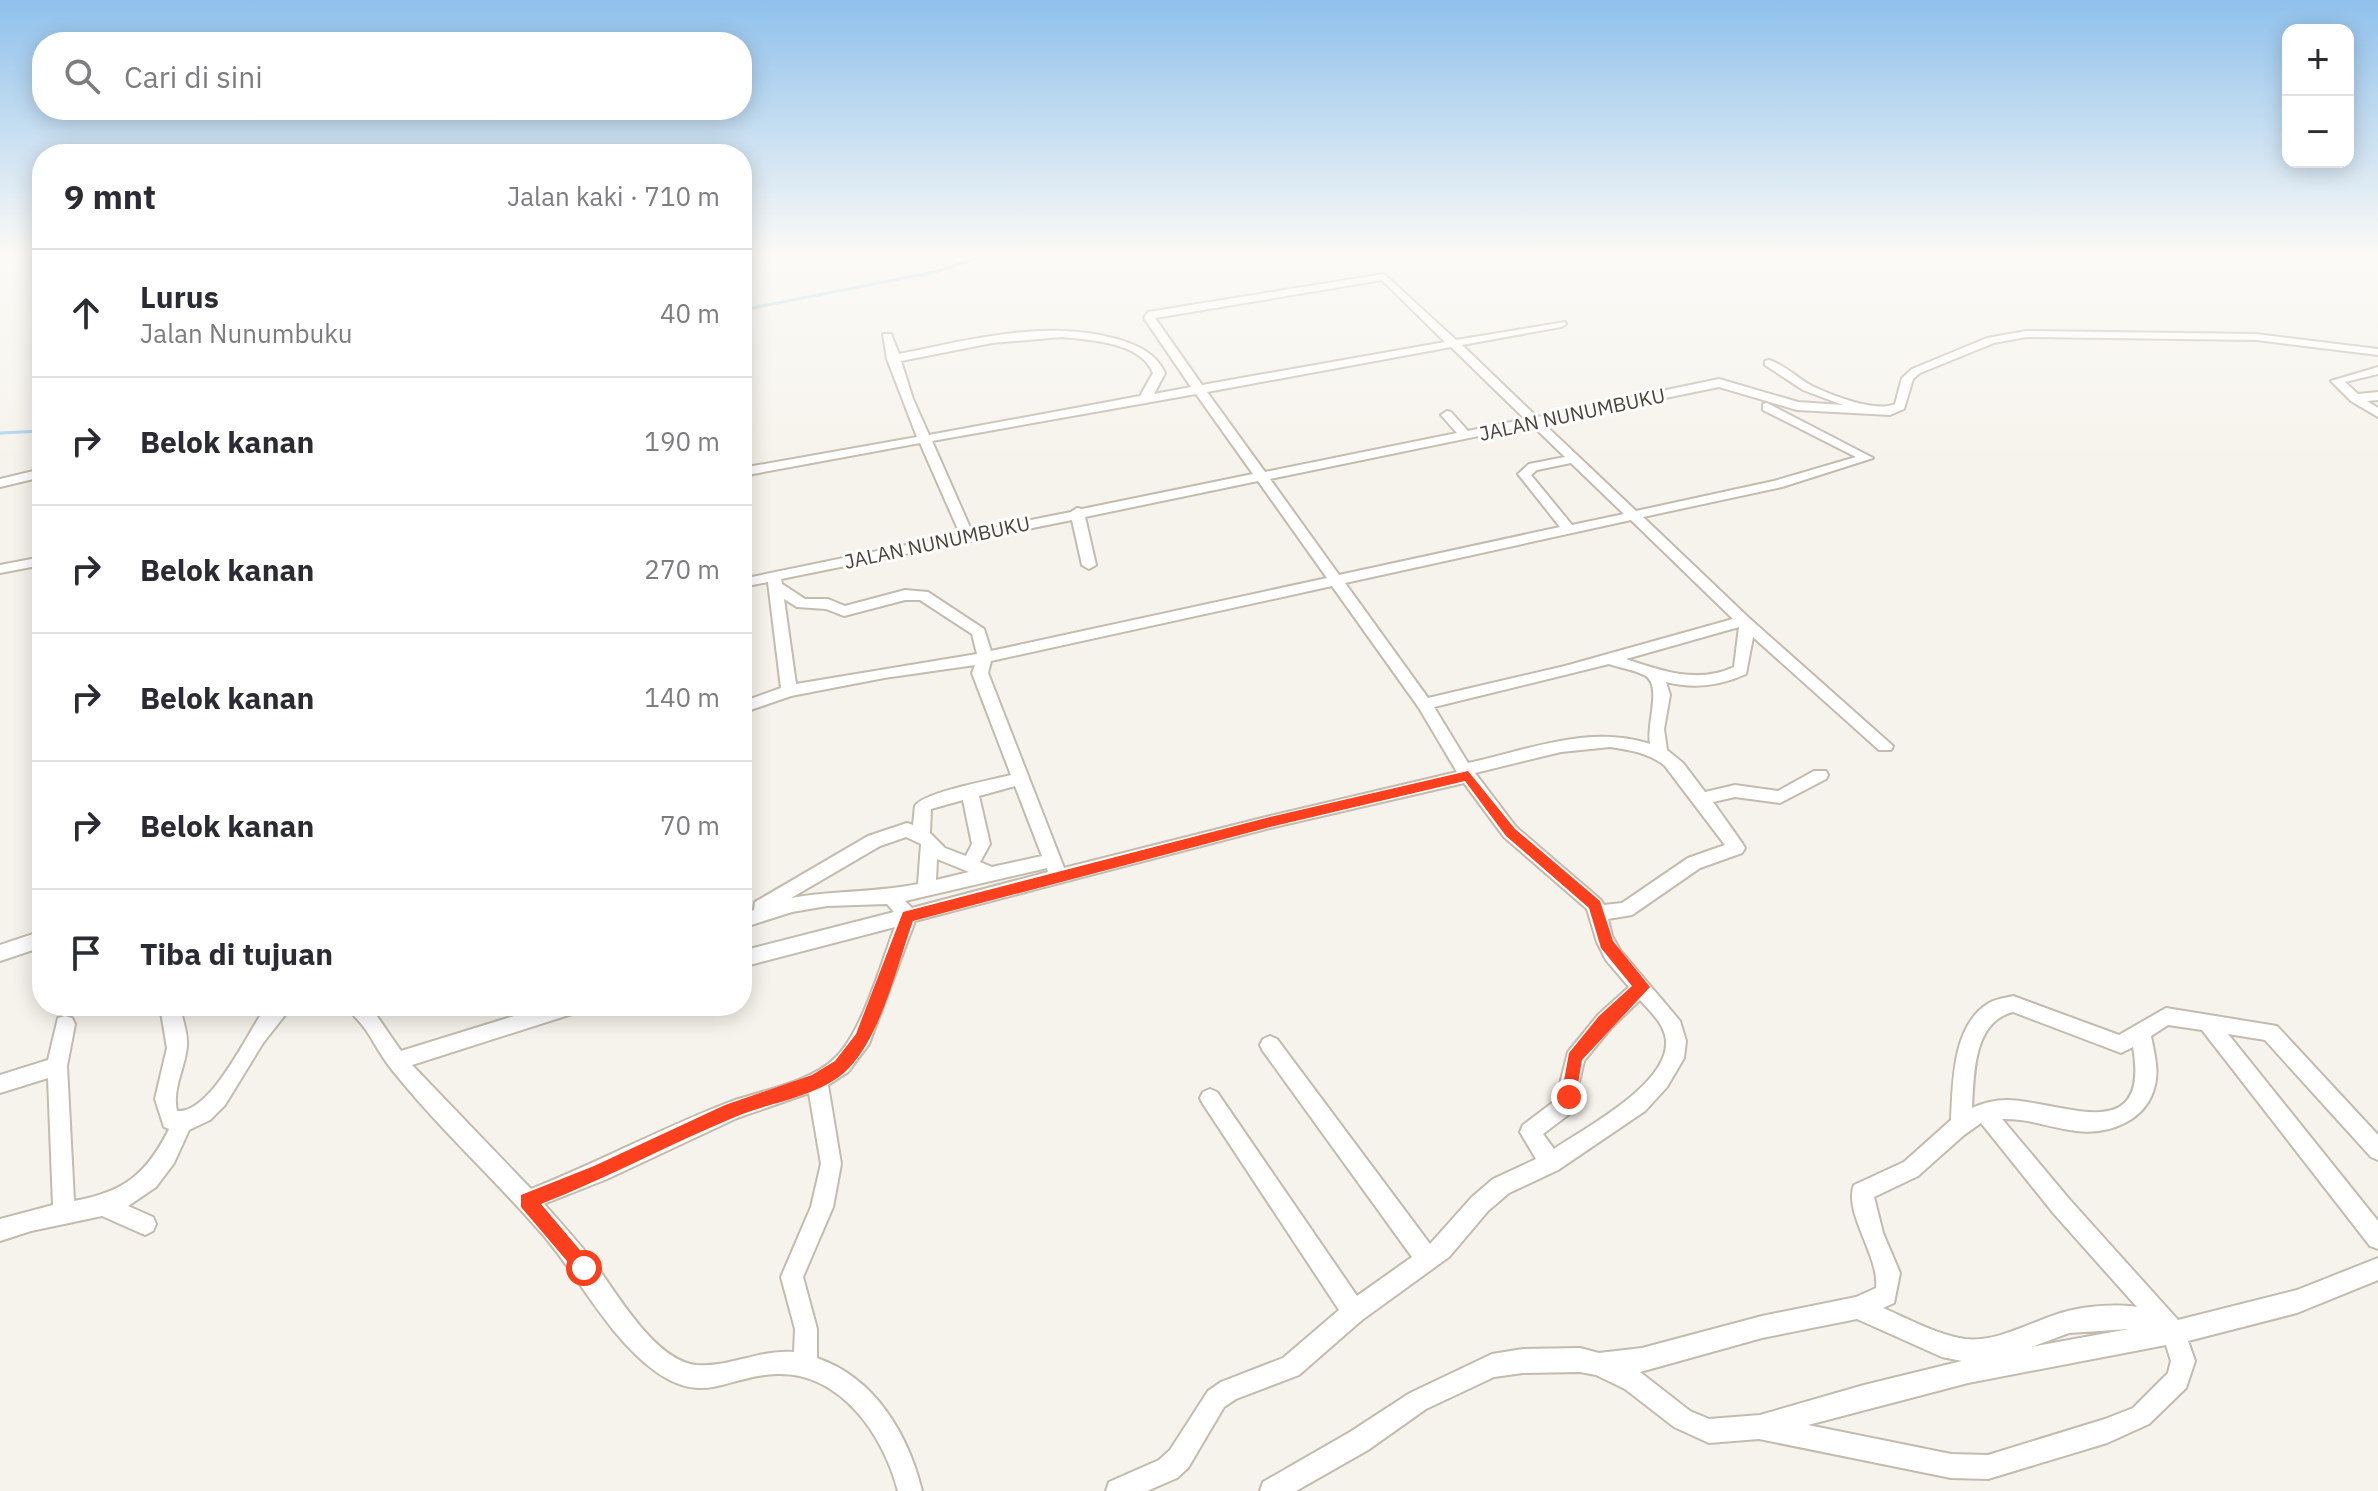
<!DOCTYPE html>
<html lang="id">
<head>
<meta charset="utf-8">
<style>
	:root { --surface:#fff; --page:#f2f2f3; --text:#2b2b33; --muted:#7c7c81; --line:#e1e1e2 }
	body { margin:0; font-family:"IBM Plex Sans",sans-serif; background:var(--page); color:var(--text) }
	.controls { position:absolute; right:24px; top:24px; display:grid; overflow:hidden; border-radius:16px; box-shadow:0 4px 20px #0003 }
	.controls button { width:72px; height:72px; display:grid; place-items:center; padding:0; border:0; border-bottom:2px solid var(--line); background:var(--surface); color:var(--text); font:40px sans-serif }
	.stop { position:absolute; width:24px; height:24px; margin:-18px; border:6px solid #fc3f1d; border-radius:50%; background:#fff }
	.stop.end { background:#fc3f1d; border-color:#fff; box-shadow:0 2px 8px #0008 }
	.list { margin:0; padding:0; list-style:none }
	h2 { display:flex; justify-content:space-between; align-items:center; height:104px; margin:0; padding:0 32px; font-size:34px }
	h2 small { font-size:26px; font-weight:400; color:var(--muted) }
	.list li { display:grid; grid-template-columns:52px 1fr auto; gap:24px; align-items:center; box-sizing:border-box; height:128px; padding:0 32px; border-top:2px solid var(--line) }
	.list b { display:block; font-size:30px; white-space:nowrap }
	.list p { margin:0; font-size:26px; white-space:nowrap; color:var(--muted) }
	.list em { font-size:26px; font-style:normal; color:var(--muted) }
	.icon { flex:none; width:44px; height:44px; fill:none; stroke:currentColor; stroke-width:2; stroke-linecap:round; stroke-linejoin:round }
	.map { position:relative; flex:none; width:2378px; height:1491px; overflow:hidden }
	.search { position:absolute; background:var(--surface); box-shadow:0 4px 20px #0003; left:32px; top:32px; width:720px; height:88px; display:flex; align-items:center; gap:20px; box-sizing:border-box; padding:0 28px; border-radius:32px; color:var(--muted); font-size:30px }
	.panel { position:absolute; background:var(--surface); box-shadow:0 4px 20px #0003; left:32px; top:144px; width:720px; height:872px; border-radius:32px }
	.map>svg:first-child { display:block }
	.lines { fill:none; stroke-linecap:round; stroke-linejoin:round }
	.stream { stroke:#a9d4f2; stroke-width:3 }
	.minor-casing { stroke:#c2bbae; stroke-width:4 }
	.minor { fill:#fff; fill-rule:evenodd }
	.route { fill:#fc3f1d }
	.labels { text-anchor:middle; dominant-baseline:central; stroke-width:6; stroke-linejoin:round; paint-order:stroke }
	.far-street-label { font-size:20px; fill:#4b4439; stroke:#fff }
</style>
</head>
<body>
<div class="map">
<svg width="2378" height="1491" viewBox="0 0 2378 1491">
	<rect width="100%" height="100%" fill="#f6f3ec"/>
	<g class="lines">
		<!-- stream -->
		<path class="stream" d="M742,310l193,-38 61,-20
			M0,433l42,-2"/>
		<defs>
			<path id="minor" d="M1384,274l72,66 109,-18 1,2 -5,3 -99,18 75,72 182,-38 79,23 45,3 -40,-15 -38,-25v-4l4,-1c16,5 28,18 43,26 19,9 64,27 83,18l7,-26 10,-9 75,-31 39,-7 230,3 122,15v6l-122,-15 -230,-3 -32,6 -74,30 -7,6 -9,30 -14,6 -93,-5 -78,-23 -176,36 93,88 138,-30 82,-24 -93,-47v-6l4,-1 106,55 -91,29 -139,30 106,101 144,128 -2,4h-12l-126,-113 -7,37c-26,12 -52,15 -80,8l4,13 -6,34 3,21 16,13 22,29 30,-7 43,6 36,-20h12l2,4 -2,4 -46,24 -45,-6 -22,5 29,41 3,5 -3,5 -42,15 -68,47 -24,4 4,17 8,14 60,71 6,20 -2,17 -17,29 -22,24 -87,59 -49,23 -21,18 -39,46 -87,63 -63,55 -63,24 -12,8 -36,61 -11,10 -30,13h-41l3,-9 50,-22 11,-10 38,-59 13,-9 62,-24 56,-48 -136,-206 -3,-6 3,-6 7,-3 7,3 140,204 55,-39 -149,-206 -3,-6 3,-6 7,-3 7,3 153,205 42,-47 21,-18 43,-20 -16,-27 3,-7 33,-25 12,-48 30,-37 31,-28 -23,-27 -9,-18 -10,-33 -83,-72 -40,-54 -194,45 -355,93 -46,123 -21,28 -20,13 13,79 -8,43 -30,70 14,52v29c58,20 91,76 105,133h-24c-14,-55 -57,-119 -121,-117 -50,1 -72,33 -122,-3 -47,-35 -74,-91 -111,-135 -50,-58 -108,-110 -155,-170 -9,-12 -15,-24 -23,-36 -6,-9 -14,-15 -19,-24h23l31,45 145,-45h36l-3,6 -7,2 -160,51 119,124c66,-26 129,-60 196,-86 32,-12 82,-20 107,-44 28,-25 47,-96 61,-132l-153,40v-16l152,-39 -7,-8 -60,2 -35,6 -50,16v-14l12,-4 1,-8 113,-66 39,-13 6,2 2,-19c9,-14 77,-26 96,-31l-39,-102 3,-8 -91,13 -93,18 -49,17v-11l39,-14 -13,-106 -26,5v-8l218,-45 -40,-91 -178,33v-8l175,-31 -30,-78 -4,-25h8l8,20c71,-14 146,-35 218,-15 20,6 39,14 48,34l-11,21 37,-7 -47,-69 4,-6zM1382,280l63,62 -243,43 -47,-67zM1062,337c28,3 79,5 91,36l-13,23 -211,39 -16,-36 -12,-38 91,-18zM1451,347l74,72 -57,12 -17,-19 -4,-1 -6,4 16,18 -192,39 -58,-80zM1196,394l57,80 -171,35 -5,-1 -6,4 -99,20 -40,-91zM1532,425l33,32 -36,7 -11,10 42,53 -221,48 -69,-96zM1571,463l53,51 -52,11 -41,-50 6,-5zM1258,481l69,97 -336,73 -7,-22 -56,-37 -23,-2 -60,16 -17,-7h-23l-23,-15 -1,-5 291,-59 10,45 7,4 7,-4 -11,-48zM1631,520l102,99 -168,47 -137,32 -83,-115zM1332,586l87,122 38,64 -187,44 -206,52 -76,-195 3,-12zM784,599l13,8 29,2 18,7 61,-16h15l52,34 5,20 -181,30zM1739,627l-5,40c-36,17 -73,4 -108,-8zM1609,664c11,4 27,6 37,12 16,11 0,49 4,68 -61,-20 -122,6 -182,19l-34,-56zM1610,747c20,3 40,6 55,19l60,79 -37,13 -66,45 -18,2 -3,-5 -85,-73 -41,-54 86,-21zM1015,786l27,70 -50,11 -12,-5 10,-18 -11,-48zM963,800l9,44 -6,12 -21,-8 -15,-15 1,-24zM906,837l15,7 -3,40c-42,9 -85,6 -127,14l89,-52zM937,859l32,13 -33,8zM1047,868l1,4 -136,36 -7,-7zM1640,1000c11,12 25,25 26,41 3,43 -81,87 -112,108l-11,-15 29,-22 12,-51 28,-34zM809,1093l12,71 -10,43 -30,70 14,52 -1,23c-34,-3 -65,16 -98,13 -42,-5 -80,-73 -103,-104 -15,-19 -32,-38 -49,-57l63,-25 130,-61z
				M2378,367v7l-33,8 13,12 20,-2v8l-11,1 11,7v9l-27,-16 -20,-20z
				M42,469v8l-42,10v-8z
				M42,557v8l-42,8v-8z
				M42,931v16l-42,14v-16z
				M2013,996l106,39 47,-27 111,18 101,109v25l-7,-3 -106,-117 -37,-6 150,187v28l-8,-3 -168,-216 -34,-5 -17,11c3,16 8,33 4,49 -8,36 -46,50 -79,46 -25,-3 -48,-13 -74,-12l68,81 108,120 119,-30 81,-32v22l-81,33 -109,28 7,20 -9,27 -37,36 -42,19 -119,36 -37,-1 -192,-39 -50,4 -35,-16 -49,-38 -29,-14 -16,-3 -57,1 -29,4 -68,32 -58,41 -72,41h-36l3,-9 87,-50 60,-39 82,-39 31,-5 57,-1 19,5 43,-5 120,-32 94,-19 20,-9c4,-31 -33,-76 -22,-103l50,-23 47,-42c2,-37 1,-95 38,-117 7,-4 16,-5 24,-7zM2013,1012l108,41 12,-6c18,102 -72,54 -126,53 -12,0 -24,3 -35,8 2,-34 1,-86 41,-96zM1981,1123l73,91 83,93c-21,-3 -49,-1 -69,4 -33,8 -68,32 -103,28 -28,-4 -56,-20 -82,-31l11,-5 6,-30 -17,-40 -9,-36 44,-21 46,-41zM1857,1319l85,38 20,4 -98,24 -104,30 -51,4 -19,-8 -50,-39 122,-34zM2129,1329l-98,18 38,-14zM2166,1345l5,16 -3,12 -35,35 -28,11 -117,36 -37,-1 -143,-29 160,-42z
				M160,1006h20c2,13 8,26 7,40 -2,23 -15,42 -10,65 33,3 68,-73 85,-98l7,-7h23l-29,37 -38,62 -15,15 -21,10 -15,33 -18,24 -28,19 25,11 3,7 -3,7 -8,4 -43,-19 -71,15 -31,10v-22l53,-14 -5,-127 -48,15v-18l48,-15 10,-42 7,-2 7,2 3,6 -8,42 7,135c50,-9 73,-27 95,-72l-5,-2 -9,-28 12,-51z"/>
		</defs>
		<!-- minor casing -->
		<use href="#minor" class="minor-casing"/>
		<!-- minor -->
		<use href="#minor" class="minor"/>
	</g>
	<!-- sky -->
	<linearGradient id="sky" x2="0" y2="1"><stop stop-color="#8fc1ec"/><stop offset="0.55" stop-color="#fbfaf6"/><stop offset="1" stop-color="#fbfaf6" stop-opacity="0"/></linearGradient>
	<rect width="2378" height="461" fill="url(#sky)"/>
	<!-- route -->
	<path class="route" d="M1468,771l47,58 85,72 13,40 37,46 -68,73 -7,42h-11l-3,-5 8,-44 30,-37 33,-30 -31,-38 -12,-40 -83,-72 -41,-55 -195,46 -357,94c-16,44 -32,116 -66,149 -28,27 -77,32 -112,47 -65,27 -128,61 -194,87l49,58v12h-12l-57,-67v-12l73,-29 131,-61 87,-30 23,-14 21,-27 47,-122 367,-95z"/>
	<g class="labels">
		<!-- far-street labels -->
		<g class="far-street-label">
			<text transform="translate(1572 414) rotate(-12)">JALAN NUNUMBUKU</text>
			<text transform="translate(937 542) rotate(-12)">JALAN NUNUMBUKU</text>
		</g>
	</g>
</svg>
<div class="controls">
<button>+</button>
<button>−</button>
</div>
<div class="stop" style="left:584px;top:1268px"></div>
<div class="stop end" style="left:1569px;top:1097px"></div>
<div class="search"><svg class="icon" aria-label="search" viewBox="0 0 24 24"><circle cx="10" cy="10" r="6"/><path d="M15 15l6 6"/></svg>Cari di sini</div>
<section class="panel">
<h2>9 mnt<small>Jalan kaki · 710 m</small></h2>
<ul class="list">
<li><svg class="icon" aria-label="ahead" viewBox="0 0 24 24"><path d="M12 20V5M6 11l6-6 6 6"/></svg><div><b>Lurus</b><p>Jalan Nunumbuku</p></div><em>40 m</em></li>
<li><svg class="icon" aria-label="right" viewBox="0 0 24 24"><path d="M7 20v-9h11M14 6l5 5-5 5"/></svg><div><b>Belok kanan</b></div><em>190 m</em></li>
<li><svg class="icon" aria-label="right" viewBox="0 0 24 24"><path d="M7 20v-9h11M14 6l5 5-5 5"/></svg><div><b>Belok kanan</b></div><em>270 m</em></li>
<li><svg class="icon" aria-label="right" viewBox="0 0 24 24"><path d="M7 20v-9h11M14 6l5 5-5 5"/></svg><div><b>Belok kanan</b></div><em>140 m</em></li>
<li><svg class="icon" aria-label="right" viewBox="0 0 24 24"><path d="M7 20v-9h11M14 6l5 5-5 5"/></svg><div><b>Belok kanan</b></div><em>70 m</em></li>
<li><svg class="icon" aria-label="arrive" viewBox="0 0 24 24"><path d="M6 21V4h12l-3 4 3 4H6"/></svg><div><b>Tiba di tujuan</b></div></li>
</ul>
</section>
</div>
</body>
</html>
